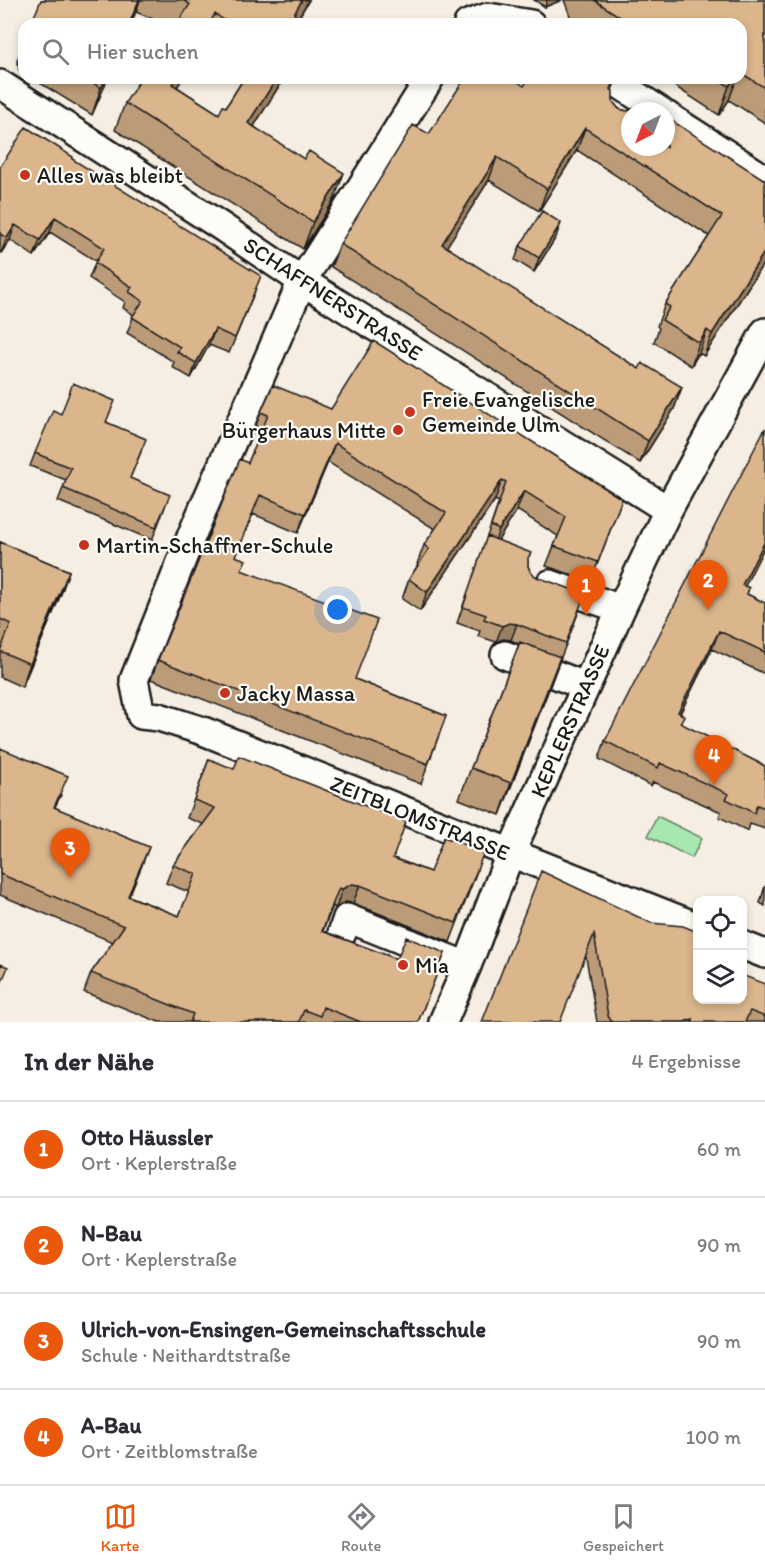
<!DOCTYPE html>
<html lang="de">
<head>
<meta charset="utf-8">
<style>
	:root { --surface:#fff; --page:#f2f2f3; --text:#2b2b33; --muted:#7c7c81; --line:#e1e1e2; --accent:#ea580c }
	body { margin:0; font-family:Itim,sans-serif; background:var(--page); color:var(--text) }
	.controls { position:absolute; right:18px; bottom:18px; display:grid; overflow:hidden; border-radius:12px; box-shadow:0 3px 9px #0003 }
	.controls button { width:54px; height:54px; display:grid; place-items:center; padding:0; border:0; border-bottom:2px solid var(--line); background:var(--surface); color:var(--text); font:30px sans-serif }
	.compass { position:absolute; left:621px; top:102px; width:54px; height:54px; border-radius:50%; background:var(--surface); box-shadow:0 3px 9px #0003; rotate:222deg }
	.you { position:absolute; left:338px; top:610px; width:21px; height:21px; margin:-15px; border:4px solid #fff; border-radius:50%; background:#1a73e8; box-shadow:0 0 0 9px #1a73e833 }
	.badge { display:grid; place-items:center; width:39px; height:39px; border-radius:50%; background:var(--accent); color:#fff; font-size:20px; font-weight:700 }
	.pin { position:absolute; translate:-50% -50px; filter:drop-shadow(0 2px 3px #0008) }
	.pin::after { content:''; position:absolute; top:32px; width:21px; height:18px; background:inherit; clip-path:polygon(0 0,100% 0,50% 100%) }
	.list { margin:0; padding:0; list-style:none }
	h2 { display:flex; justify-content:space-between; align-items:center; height:78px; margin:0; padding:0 24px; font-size:26px }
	h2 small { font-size:20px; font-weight:400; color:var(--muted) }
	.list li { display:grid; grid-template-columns:39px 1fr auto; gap:18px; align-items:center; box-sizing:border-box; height:96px; padding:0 24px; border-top:2px solid var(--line) }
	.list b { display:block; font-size:22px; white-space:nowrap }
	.list p { margin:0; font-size:20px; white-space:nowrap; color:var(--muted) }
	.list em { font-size:20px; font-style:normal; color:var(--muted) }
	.icon { flex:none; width:33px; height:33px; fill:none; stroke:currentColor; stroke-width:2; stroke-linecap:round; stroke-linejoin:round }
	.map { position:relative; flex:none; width:765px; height:1022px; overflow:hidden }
	.search { position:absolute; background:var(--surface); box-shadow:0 3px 9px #0003; left:18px; right:18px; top:18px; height:66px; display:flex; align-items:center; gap:15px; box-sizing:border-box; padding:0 21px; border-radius:18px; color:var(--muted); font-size:22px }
	.sheet { height:462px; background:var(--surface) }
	nav { display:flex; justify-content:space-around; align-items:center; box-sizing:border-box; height:84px; border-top:2px solid var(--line); background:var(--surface); font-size:16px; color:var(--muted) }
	nav a { display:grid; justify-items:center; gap:3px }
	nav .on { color:var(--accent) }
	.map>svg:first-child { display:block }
	.green { fill:#a7e7b0; stroke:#628266; stroke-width:1.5 }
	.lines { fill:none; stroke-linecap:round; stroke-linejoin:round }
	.minor-casing { stroke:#1c1c1c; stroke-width:32 }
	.minor { stroke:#fdfcf7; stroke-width:27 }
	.wall { fill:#bc9c78; stroke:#1c1c1c; stroke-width:1.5 }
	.shaded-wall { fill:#997f62; stroke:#1c1c1c; stroke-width:1.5 }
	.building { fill:#dbb58c; stroke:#1c1c1c; stroke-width:1.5 }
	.poi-dot { fill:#c8321e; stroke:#fdfcf7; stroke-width:2 }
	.labels { text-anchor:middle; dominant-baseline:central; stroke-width:4.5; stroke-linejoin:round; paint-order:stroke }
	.poi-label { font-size:22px; fill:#1c1c1c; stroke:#fdfcf7; text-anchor:start }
	.street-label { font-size:22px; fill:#1c1c1c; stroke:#fdfcf7 }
</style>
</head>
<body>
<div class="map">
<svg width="765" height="1022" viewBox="0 0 765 1022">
	<rect width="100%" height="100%" fill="#f6eee2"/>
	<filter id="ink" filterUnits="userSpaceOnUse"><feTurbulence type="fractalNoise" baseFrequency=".0167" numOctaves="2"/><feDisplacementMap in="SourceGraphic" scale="12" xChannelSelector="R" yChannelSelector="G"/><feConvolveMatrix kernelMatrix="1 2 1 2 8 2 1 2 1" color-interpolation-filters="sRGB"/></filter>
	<g filter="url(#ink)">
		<!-- green -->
		<path class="green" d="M657,816l45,22 -10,20 -44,-22z"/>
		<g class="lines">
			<defs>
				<path id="minor" d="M468,24l20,-7 43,7
					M430,78l-128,203 -109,251 -59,148 7,35 18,2 44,14 495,196
					M610,78l50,33
					M0,84l219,141 83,56 366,229
					M666,115l99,64
					M550,584l71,25
					M505,655l80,31
					M342,933l5,-15 120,48
					M742,945l23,9
					M443,1022l24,-56 43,-112 111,-245 47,-99 97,-178"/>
			</defs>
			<!-- minor casing -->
			<use href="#minor" class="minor-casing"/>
			<!-- minor -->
			<use href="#minor" class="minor"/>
		</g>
		<!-- wall -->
		<path class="wall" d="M41,0h268l-10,17 10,7h-144l-29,-12z
			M534,0h28l-17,7z
			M564,0h201v123l-36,-23 -10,15 -57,-37h79v-54h-164l-5,-3z
			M24,41v32l-5,-3 -2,-9z
			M32,78h76l-16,37z
			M244,78h40l-30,48 80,74 -31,49 -188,-119 10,-27 52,-16 42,27 7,-7z
			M616,80l-4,10 1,12 6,7 8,2h3l135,69v81l-61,95 -5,-3 -8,13 -37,-24 5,-14 -2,-2 8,-22 44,-68 -132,-86 -38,61 -50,-31 -43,67 193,122 43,18 -8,22 -34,54 -309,-196 9,-23 89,-110 95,-48z
			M72,159l183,132 -26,62 -20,-8 -18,33 -19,-11 2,-5 -47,-29 7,-18 -11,-7 2,-6 -36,-24 7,-17 -46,-29 -16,24 -24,-16 -9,13h-1v-86z
			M556,237l-22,35 -19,-12 5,-14z
			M331,409l291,90 -31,82 -45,-15 12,-30 -41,-26 -19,30 30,21v5l3,7 48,38 -79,204 -41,-16 60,-155 -8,-4 -8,-1 -7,3 -18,-6 2,-5 -23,-8 42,-121 -4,-2 -75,111 -18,-12 7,-20 9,-14 -1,-1 7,-19 11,-16 -107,-67 -30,71 -45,-19 -17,42 6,14 113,109 91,37 -25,68 -270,-105 7,-19 90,-197 12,-29 -6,-3 7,-19z
			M61,414l46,8 34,30 -11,26 35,29 -13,33 -94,-39 8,-21 -36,-14 5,-13z
			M0,542l69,29 -8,23 -39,93 -22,-10v-27l1,-3 -1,-1z
			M745,586l4,2 -2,6 18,9v71l-53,-25 -32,65 1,10 84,42v63l-15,-5 -2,7 -29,-14 2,-5 -68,-30 -2,4 -52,-27 6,-18z
			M0,748l61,47 -6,12 87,58 -13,31 50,20 10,-24 -23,-9 7,-18 30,-41 -16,-6 22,-59 184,99 37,14 47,-1 -27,71 -97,-39 -8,-1 -9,6 -3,-2 -10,25 74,28 48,-6 -27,69h-259l-75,-30 7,-19 22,-31 -113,-47z
			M541,871l157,128 67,-15v38h-168l-11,-65z
			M765,886v20l-5,-3z"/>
		<!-- shaded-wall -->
		<path class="shaded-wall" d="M139,0h1l-4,12 -5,12h-2z
			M302,0h7l-15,24v-10z
			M547,0h15l-17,7z
			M106,78h2l-16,37 9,-27z
			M176,78h7l-21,33 10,-27z
			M277,78h7l-45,72 9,-27z
			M735,78h2l-8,22 -10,15 10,-29z
			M585,128l-8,22 -38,61 8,-22z
			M497,157l-8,23 -55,87 8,-23z
			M344,173l-10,27 -31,49 10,-27z
			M55,217l-5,15 -16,24 6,-16z
			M561,223l-5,14 -22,35 5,-14z
			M15,225l-5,15 -9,13 6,-15z
			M765,251v10l-61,95 8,-22z
			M215,329l-6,16 -18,33 5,-15z
			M707,330l-8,23 -8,13 8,-23z
			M682,387l-8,22 -34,54 8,-22z
			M335,443l-7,19 -30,71 7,-19z
			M502,480l-7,20 -75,111 7,-19z
			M524,491l-7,19 -25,40 7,-20z
			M765,541v5l-29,58 6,-19z
			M69,571l-8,23 -39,93 8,-23z
			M509,623l8,1 -6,16 -8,-1 -7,3 6,-16z
			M719,631l-7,18 -41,82 7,-19z
			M560,657l-11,32 -49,126 11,-32z
			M149,847l-7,18 -21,50 7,-19z
			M352,884l8,1 -7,18 -8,-1 -9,6 6,-19z"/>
		<!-- building -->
		<path class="building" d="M41,0h98l-10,24h-98z
			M182,0h120l-8,14 15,10h-79l-15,-10 -6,10h-32l13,-20z
			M594,0h171v88l-24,-15v-49h-110z
			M85,78h21l-5,10z
			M141,78h35l-4,6 47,30 4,-8 3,1 18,-29h33l-29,45 56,36 5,-8 35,22 -31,49 -188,-119z
			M465,78h47l12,8 5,-8h84l3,2 -6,9 3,2v11l6,7 8,2 10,-4 6,4h-13v36h36v-30l99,63v71l-53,83 -5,-4 -8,13 -37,-23 8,-13 -5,-3 57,-88 -137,-88 -38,61 -50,-32 -55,87 197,125 3,-6 40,24 -34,54 -308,-197 73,-119 16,9z
			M716,78h19l-6,8z
			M26,127l47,30 -1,2 189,117 -26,62 -20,-9 -19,34 -19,-11 3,-5 -48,-30 11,-16 -14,-9 3,-5 -37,-24 9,-15 -49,-31 -15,23 -25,-15 -8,13 -7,-4v-67z
			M542,211l19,12 -22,35 -19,-12z
			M374,341l248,158 -24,63 -44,-16 12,-29 -42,-26 -25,39 -8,-4 15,-44 -4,-2 -75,112 -18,-13 20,-30 -5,-4 22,-32 -111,-70 -30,71 -45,-19 -25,61 11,4 -5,10 136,50 -22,59 91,37 -18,48 -270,-104 82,-201 8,4 20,-48 -7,-3 12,-27 58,24z
			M73,383l42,18 -9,21 40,17 -16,39 40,17 -14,32 -93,-39 8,-20 -36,-15 18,-43 8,4z
			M765,428v113l-23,44 7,3 -2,6 18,9v49l-46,-21 -41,81 6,4 -4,7 85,43v42l-8,-3 -3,8 -28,-14 3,-5 -69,-31 -2,5 -53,-27z
			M487,536l44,17 -3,5v8l3,7 6,4 48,17 -19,49 -49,-19 -8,-1 -7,3 -18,-7 2,-4 -23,-8z
			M0,542l69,29 -39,93 -30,-13 11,-27 -11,-5z
			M520,642l40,15 -49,126 -40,-15z
			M0,748l68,28 -14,31 95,40 -21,49 51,20 17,-42 -23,-9 42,-57 -21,-8 15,-41 25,10 5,-13 167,66 -13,36 37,14 14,-35 40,15 -28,71 -96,-38 -8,-1 -10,5 -3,-1 -17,43 75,28 9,-22 39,16 -27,69h-57l-38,-15 -3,9 -16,-6 -5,12h-109l3,-8 -102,-41 33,-47 -124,-52z
			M541,871l110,52 32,3 15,6v67h44v-24l23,9v33l-15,-6 -5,11h-53l1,-3 -9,3h-72l-4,-6 -14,-82 -34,88h-78z
			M0,964l8,3 -8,19z"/>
	</g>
	<!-- markers -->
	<g class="poi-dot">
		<circle cx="25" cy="175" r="6"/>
		<circle cx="410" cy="412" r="6"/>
		<circle cx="398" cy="430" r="6"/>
		<circle cx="84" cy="545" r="6"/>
		<circle cx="225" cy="693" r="6"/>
		<circle cx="403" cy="965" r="6"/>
	</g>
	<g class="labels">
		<!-- poi labels -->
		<g class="poi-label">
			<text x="37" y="175">Alles was bleibt</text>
			<text x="422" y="399">Freie Evangelische<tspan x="422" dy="25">Gemeinde Ulm</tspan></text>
			<text x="386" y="430" text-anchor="end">Bürgerhaus Mitte</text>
			<text x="96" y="545">Martin-Schaffner-Schule</text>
			<text x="237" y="693">Jacky Massa</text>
			<text x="415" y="965">Mia</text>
		</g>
		<!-- street labels -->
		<g class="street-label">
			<text transform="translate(333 299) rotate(33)">SCHAFFNERSTRASSE</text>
			<text transform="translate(570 721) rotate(-66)">KEPLERSTRASSE</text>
			<text transform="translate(420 818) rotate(22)">ZEITBLOMSTRASSE</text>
		</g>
	</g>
</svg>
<div class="controls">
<button><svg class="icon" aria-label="locate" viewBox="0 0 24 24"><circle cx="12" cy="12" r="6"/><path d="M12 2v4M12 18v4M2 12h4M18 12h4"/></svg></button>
<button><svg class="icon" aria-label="layers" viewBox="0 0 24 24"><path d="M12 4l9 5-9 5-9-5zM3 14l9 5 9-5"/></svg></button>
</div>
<svg class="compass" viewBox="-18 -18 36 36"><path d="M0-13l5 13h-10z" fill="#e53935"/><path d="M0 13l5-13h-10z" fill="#7c7c81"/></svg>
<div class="you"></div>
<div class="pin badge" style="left:586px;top:615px">1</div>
<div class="pin badge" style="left:708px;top:610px">2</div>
<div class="pin badge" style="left:70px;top:878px">3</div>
<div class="pin badge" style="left:714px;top:785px">4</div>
<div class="search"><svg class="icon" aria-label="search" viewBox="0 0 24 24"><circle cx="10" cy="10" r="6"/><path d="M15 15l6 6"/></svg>Hier suchen</div>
</div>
<section class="sheet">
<h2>In der Nähe<small>4 Ergebnisse</small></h2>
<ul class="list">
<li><span class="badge">1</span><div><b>Otto Häussler</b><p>Ort · Keplerstraße</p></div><em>60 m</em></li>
<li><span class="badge">2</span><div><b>N-Bau</b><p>Ort · Keplerstraße</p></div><em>90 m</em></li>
<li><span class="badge">3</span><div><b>Ulrich-von-Ensingen-Gemeinschaftsschule</b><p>Schule · Neithardtstraße</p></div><em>90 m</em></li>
<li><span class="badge">4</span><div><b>A-Bau</b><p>Ort · Zeitblomstraße</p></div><em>100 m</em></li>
</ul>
</section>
<nav>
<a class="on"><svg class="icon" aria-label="map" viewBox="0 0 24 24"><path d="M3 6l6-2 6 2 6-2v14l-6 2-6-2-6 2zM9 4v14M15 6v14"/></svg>Karte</a>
<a><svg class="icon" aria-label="directions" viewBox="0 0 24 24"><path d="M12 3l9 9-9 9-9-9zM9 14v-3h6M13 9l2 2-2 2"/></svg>Route</a>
<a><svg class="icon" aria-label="saved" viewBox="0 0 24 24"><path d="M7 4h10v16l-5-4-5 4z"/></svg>Gespeichert</a>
</nav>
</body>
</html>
